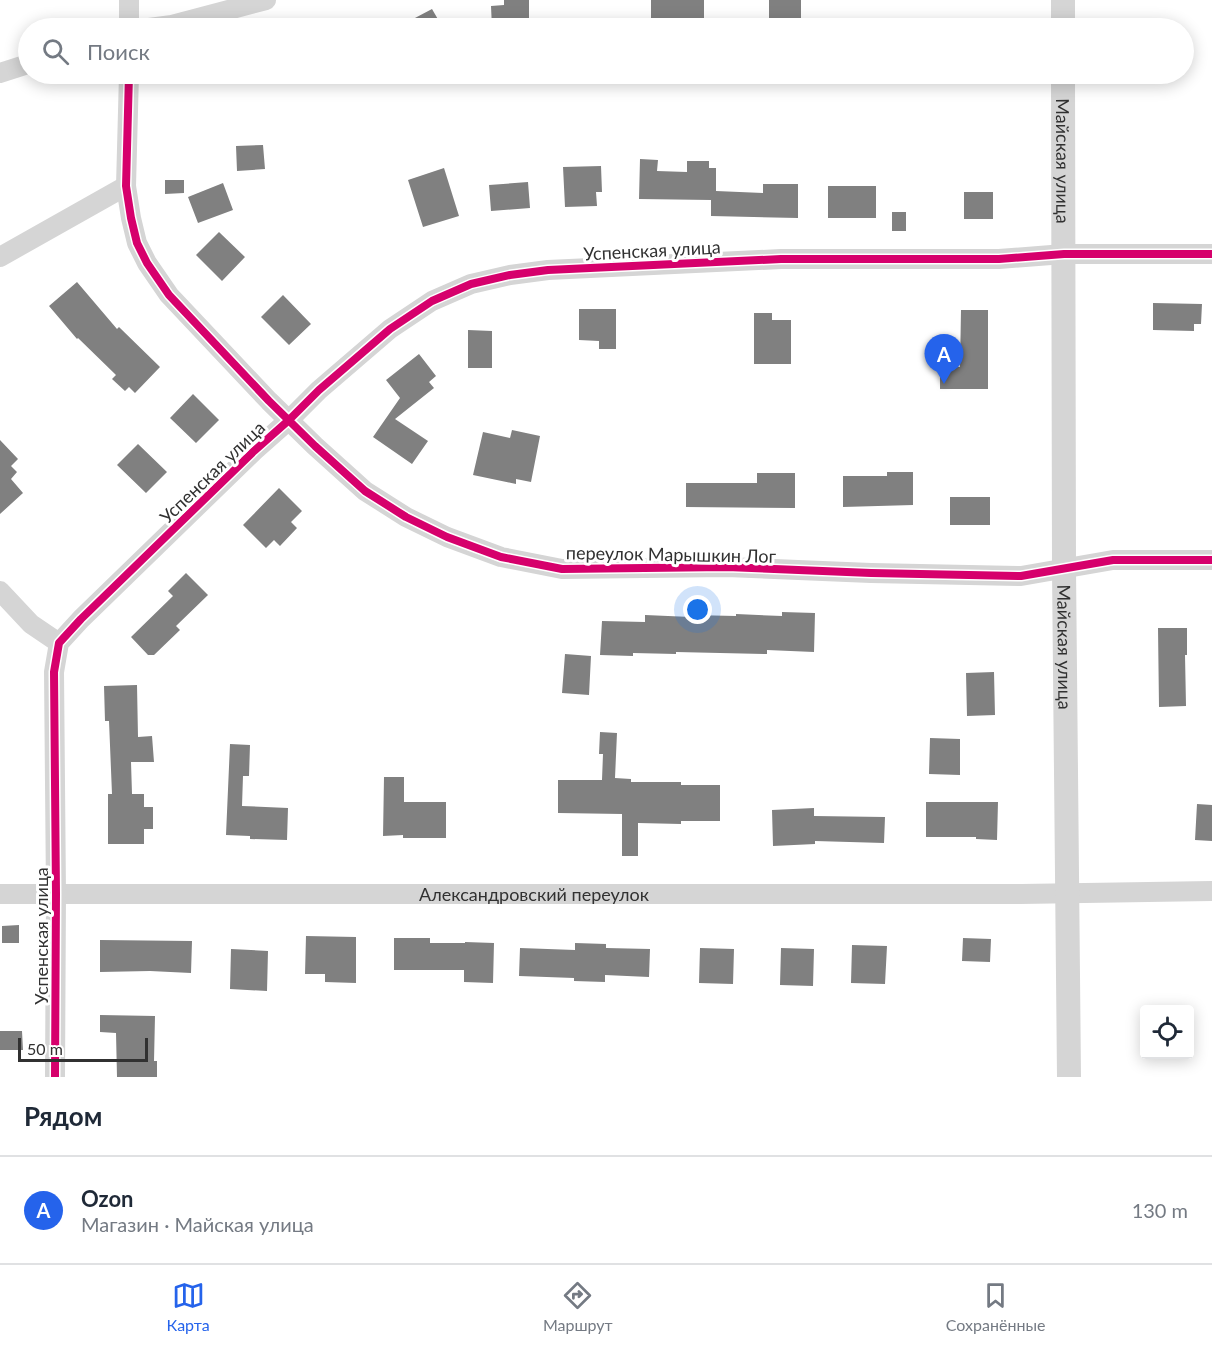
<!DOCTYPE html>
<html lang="ru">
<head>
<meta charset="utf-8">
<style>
	:root { --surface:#fff; --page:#f2f2f3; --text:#1f2937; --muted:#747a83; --line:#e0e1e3; --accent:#2563eb }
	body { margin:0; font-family:Lato,sans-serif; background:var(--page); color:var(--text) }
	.controls { position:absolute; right:18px; bottom:18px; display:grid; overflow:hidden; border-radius:6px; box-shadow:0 3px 15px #0003 }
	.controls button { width:54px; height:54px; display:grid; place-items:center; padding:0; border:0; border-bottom:2px solid var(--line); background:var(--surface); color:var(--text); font:30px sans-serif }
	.scale { position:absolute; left:18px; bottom:15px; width:130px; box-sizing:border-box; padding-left:6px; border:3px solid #313131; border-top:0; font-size:16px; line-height:21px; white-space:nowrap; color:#313131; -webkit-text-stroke:4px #fff; paint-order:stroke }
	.you { position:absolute; left:698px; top:610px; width:21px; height:21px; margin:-15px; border:4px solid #fff; border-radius:50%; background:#1a73e8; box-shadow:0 0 0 9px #1a73e833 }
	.badge { display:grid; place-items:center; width:39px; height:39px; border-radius:50%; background:var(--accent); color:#fff; font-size:20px; font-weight:700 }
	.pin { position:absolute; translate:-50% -50px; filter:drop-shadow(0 2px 3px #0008) }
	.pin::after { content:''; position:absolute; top:32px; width:21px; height:18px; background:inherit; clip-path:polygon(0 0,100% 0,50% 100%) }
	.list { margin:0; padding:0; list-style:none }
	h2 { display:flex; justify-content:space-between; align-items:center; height:78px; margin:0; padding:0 24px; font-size:26px }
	h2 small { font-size:20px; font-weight:400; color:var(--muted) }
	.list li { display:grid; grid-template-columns:39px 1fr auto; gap:18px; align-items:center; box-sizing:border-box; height:108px; padding:0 24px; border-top:2px solid var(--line) }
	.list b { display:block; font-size:22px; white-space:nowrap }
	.list p { margin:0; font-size:20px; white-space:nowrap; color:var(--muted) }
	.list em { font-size:20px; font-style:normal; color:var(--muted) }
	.icon { flex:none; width:33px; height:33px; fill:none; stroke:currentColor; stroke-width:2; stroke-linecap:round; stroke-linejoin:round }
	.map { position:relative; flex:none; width:1212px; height:1077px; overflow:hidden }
	.search { position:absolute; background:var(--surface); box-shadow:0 3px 15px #0003; left:18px; right:18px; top:18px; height:66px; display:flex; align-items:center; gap:15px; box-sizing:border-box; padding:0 21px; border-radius:33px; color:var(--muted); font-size:22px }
	.sheet { height:186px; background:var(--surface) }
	nav { display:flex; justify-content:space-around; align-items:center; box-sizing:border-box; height:84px; border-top:2px solid var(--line); background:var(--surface); font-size:16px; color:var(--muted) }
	nav a { display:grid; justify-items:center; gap:3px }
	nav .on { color:var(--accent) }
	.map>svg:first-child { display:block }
	.building { fill:#808080 }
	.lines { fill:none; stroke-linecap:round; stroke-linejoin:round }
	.minor { stroke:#d5d5d5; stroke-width:20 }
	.tertiary { stroke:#d5d5d5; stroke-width:24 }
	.cycleway-casing { stroke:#fff; stroke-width:11 }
	.cycleway { stroke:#d6006c; stroke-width:8 }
	.labels { text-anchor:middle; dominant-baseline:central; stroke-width:6; stroke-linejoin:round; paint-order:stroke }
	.street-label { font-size:18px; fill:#313131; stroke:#fff }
</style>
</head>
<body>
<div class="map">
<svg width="1212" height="1077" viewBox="0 0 1212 1077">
	<rect width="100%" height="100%" fill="#fff"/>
	<!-- building -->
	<path class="building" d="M504,0h25v28h-37l-1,-22 13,-1z
		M651,0h53v26l-53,-1z
		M769,0h32v21h-32z
		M432,9l11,19h-47z
		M263,145l2,24 -28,2 -1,-25z
		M640,159l18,1 -1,11 30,1v-11h22v7h7v23l47,2v-9h35v34l-87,-2v-16l-72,-1z
		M601,166l1,26h-6l1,14 -32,1 -2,-40z
		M444,168l15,48 -36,11 -15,-47z
		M165,180h19v13l-19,1z
		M528,182l2,26 -39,3 -2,-26z
		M223,183l10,27 -35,13 -10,-26z
		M828,186h48v32h-48z
		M964,192h29v27h-29z
		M892,212h14v19h-14z
		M219,232l26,25 -23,24 -26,-26z
		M77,282l40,47 2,-2 41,40 -25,26 -6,-6 -4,4 -13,-12 4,-4 -38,-37 -1,1 -28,-33z
		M283,295l28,29 -22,21 -28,-28z
		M1153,303l49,1 -1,20h-7v7l-41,-1z
		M579,309h37v40h-17v-8l-20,-1z
		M961,310h27v79h-48v-22h20z
		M754,313h18v7h19v44h-37z
		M468,330l24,1v37h-24z
		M419,354l17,22 -7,6 5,6 -39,31 33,22 -16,23 -39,-27 27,-39 -14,-18z
		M193,394l26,26 -23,23 -26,-25z
		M512,430l28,6 -9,46 -15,-3v5l-43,-9 10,-43 27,6z
		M0,440l18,19 -7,7 6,6 -6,7 12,14 -23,21z
		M138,444l29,28 -21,21 -29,-28z
		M887,472h26v33l-70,2v-31h44z
		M757,473h38v35l-109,-1v-24h71z
		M279,488l23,23 -11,11 6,6 -17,18 -6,-6 -8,8 -23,-23z
		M950,497h40v28h-40z
		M186,573l22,22 -32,31 4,4 -26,25h-6l-17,-18 42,-41 -5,-5z
		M782,612l33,1 -1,39 -47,-2v4l-91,-2v2l-43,-1v3l-33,-1 2,-34 43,1v-7l46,2v-2l45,1v-2l46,2z
		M1158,628h29v27h-2l1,51 -27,1z
		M565,654l26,2 -2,39 -27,-2z
		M994,672l1,43 -28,1 -1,-43z
		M137,685l1,52 14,-1 2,26h-23l1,32h12v13h9v22h-9v15h-36v-50h4l-3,-73h-4l-1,-35z
		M600,732l17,1 -2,45 16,1v3h50v3h39v36h-39v3l-43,-1v33h-16v-42l-64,-1v-33h44l1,-26h-4z
		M930,738l30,1v36l-31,-1z
		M230,744l20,1 -1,31h-6l-1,30 46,2 -1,32 -37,-1v-3l-24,-1z
		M384,777h20v25h42v36h-43v-3l-20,1z
		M926,802h72l-1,38 -21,-1v-2h-50z
		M1197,804l15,1v36l-17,-1z
		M814,808v8l71,1 -1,26 -69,-2v3l-42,2 -1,-36z
		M19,925v18h-17v-17z
		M306,936l50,1v46l-31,-1v-8h-20z
		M394,938h36v5h35v-1l29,1 -1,40 -29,-1v-12h-70z
		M963,938l28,1 -1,23 -28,-1z
		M100,940l92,1 -1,32 -41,-2 -50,1z
		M575,943l31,1v4l44,1 -1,28 -44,-2v7l-31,-1v-3l-55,-2 1,-28 55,2z
		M852,945l35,1 -2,38 -34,-1z
		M700,948l34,1 -1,35 -34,-1z
		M781,948l33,1 -1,37 -33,-1z
		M231,949l37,2 -1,40 -37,-2z
		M100,1015l55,1 -1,45h3v16h-40l-1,-44 -16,-1z
		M0,1031h22l1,19h-23z"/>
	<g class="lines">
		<!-- minor -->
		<g class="minor">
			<path d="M129,0v28"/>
			<path d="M149,28l23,-3 94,-25"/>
			<path d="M0,73l28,-9"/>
			<path d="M129,74l-3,112 5,32 6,25 10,20 22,32 100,106 46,45 50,45 41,26 41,20 54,20 61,12 165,-2 144,6 150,3 92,-16h99"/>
			<path d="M0,257l126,-71"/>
			<path d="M0,591l31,33 28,19"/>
			<path id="s1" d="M0,894h1021l191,-3"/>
			<path d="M55,1077l1,-183 -2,-222 5,-29 22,-24 173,-168 35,-31 30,-30 71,-61 42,-28 39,-17 39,-9 38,-5 233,-11h218l65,-5h148"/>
		</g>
		<!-- tertiary -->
		<g class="tertiary">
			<path d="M1063,0v28"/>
			<path id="s2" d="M1063,74l1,495 5,508"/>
		</g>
		<defs>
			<path id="cycleway" d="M129,74l-3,112 5,32 6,25 10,20 22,32 100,106 46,45 50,45 41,26 41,20 54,20 61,12 165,-2 144,6 150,3 92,-16h99
				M55,1077l1,-183 -2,-222 5,-29 22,-24 173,-168 35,-31 30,-30 71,-61 42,-28 39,-17 39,-9 38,-5 233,-11h218l65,-5h148"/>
		</defs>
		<!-- cycleway casing -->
		<use href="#cycleway" class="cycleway-casing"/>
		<!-- cycleway -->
		<use href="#cycleway" class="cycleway"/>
	</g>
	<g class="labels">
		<!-- street labels -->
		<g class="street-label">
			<text stroke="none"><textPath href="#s2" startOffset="87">Майская улица</textPath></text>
			<text transform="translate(652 250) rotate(-3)">Успенская улица</text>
			<text transform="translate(212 472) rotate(-44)">Успенская улица</text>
			<text transform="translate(671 554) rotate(1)">переулок Марышкин Лог</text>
			<text stroke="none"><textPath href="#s2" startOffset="573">Майская улица</textPath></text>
			<text stroke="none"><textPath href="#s1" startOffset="534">Александровский переулок</textPath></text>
			<text transform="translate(41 936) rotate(-90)">Успенская улица</text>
		</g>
	</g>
</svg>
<div class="controls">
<button><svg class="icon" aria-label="locate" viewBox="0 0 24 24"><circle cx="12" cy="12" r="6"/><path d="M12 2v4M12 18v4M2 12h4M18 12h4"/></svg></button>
</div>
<div class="scale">50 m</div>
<div class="you"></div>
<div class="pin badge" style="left:944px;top:384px">A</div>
<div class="search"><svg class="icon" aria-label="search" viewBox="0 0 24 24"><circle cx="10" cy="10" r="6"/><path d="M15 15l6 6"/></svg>Поиск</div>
</div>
<section class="sheet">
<h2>Рядом<small></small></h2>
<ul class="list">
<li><span class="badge">A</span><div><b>Ozon</b><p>Магазин · Майская улица</p></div><em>130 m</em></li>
</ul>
</section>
<nav>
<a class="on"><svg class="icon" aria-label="map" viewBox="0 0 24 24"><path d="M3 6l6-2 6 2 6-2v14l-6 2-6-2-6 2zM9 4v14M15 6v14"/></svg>Карта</a>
<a><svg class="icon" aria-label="directions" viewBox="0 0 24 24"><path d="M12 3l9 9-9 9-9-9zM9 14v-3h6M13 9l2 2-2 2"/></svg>Маршрут</a>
<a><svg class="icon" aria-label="saved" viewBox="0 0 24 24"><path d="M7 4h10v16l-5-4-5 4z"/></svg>Сохранённые</a>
</nav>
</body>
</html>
